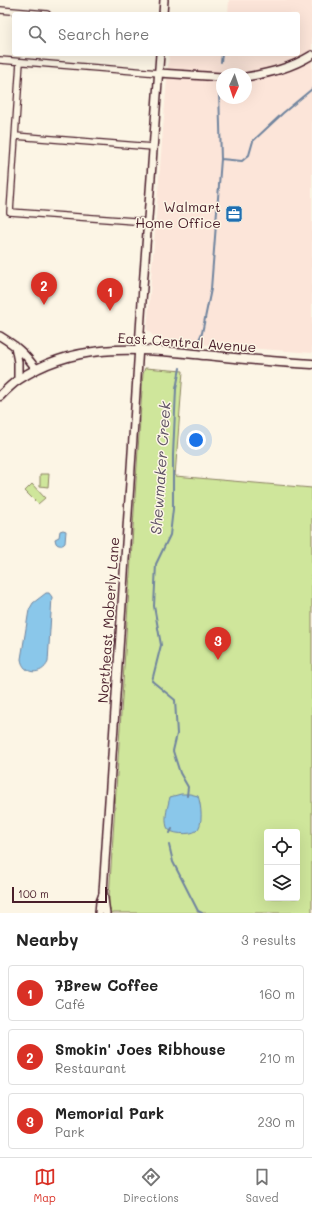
<!DOCTYPE html>
<html lang="en">
<head>
<meta charset="utf-8">
<style>
	:root { --surface:#fff; --page:#f6f6f6; --text:#222; --muted:#767676; --line:#e0e0e0; --accent:#d93025 }
	body { margin:0; font-family:Mali,sans-serif; background:var(--page); color:var(--text) }
	.controls { position:absolute; right:12px; bottom:12px; display:grid; overflow:hidden; border-radius:4px; box-shadow:0 4px 16px #0002 }
	.controls button { width:36px; height:36px; display:grid; place-items:center; padding:0; border:0; border-bottom:1px solid var(--line); background:var(--surface); color:var(--text); font:20px sans-serif }
	.compass { position:absolute; left:216px; top:68px; width:36px; height:36px; border-radius:50%; background:var(--surface); box-shadow:0 4px 16px #0002; rotate:183deg }
	.scale { position:absolute; left:12px; bottom:10px; width:95px; box-sizing:border-box; padding-left:4px; border:2px solid #4a1f2b; border-top:0; font-size:11px; line-height:14px; white-space:nowrap; color:#4a1f2b; -webkit-text-stroke:3px #fcf5e5; paint-order:stroke }
	.you { position:absolute; left:196px; top:440px; width:14px; height:14px; margin:-10px; border:3px solid #fff; border-radius:50%; background:#1a73e8; box-shadow:0 0 0 6px #1a73e833 }
	.badge { display:grid; place-items:center; width:26px; height:26px; border-radius:50%; background:var(--accent); color:#fff; font-size:13px; font-weight:700 }
	.pin { position:absolute; translate:-50% -33px; filter:drop-shadow(0 1px 2px #0008) }
	.pin::after { content:''; position:absolute; top:21px; width:14px; height:12px; background:inherit; clip-path:polygon(0 0,100% 0,50% 100%) }
	.list { margin:0; padding:0; list-style:none }
	h2 { display:flex; justify-content:space-between; align-items:center; height:52px; margin:0; padding:0 16px; font-size:17px }
	h2 small { font-size:13px; font-weight:400; color:var(--muted) }
	.list li { display:grid; grid-template-columns:26px 1fr auto; gap:12px; align-items:center; box-sizing:border-box; height:56px; margin:0 8px 8px; padding:0 8px; border:1px solid var(--line); border-radius:4px }
	.list b { display:block; font-size:15px; white-space:nowrap }
	.list p { margin:0; font-size:13px; white-space:nowrap; color:var(--muted) }
	.list em { font-size:13px; font-style:normal; color:var(--muted) }
	.icon { flex:none; width:22px; height:22px; fill:none; stroke:currentColor; stroke-width:2; stroke-linecap:round; stroke-linejoin:round }
	.map { position:relative; flex:none; width:312px; height:913px; overflow:hidden }
	.search { position:absolute; background:var(--surface); box-shadow:0 4px 16px #0002; left:12px; right:12px; top:12px; height:44px; display:flex; align-items:center; gap:10px; box-sizing:border-box; padding:0 14px; border-radius:4px; color:var(--muted); font-size:15px }
	.sheet { height:244px; background:var(--surface) }
	nav { display:flex; justify-content:space-around; align-items:center; box-sizing:border-box; height:56px; border-top:1px solid var(--line); background:var(--surface); font-size:11px; color:var(--muted) }
	nav a { display:grid; justify-items:center; gap:2px }
	nav .on { color:var(--accent) }
	.map>svg:first-child { display:block }
	.built { fill:#fce5d9; fill-rule:evenodd }
	.green { fill:#cfe69b; stroke:#8c8263; fill-rule:evenodd }
	.water { fill:#8ac7ea; stroke:#70849e }
	.lines { fill:none; stroke-linecap:round; stroke-linejoin:round }
	.stream { stroke:#70849e; stroke-width:2 }
	.minor-casing { stroke:#4a1f2b; stroke-width:8 }
	.tertiary-casing { stroke:#4a1f2b; stroke-width:10 }
	.secondary-casing { stroke:#4a1f2b; stroke-width:11 }
	.minor { stroke:#fcf5e5; stroke-width:5.5 }
	.tertiary { stroke:#fcf5e5; stroke-width:7 }
	.secondary { stroke:#fcf5e5; stroke-width:8 }
	.labels { text-anchor:middle; dominant-baseline:central; stroke-width:3; stroke-linejoin:round; paint-order:stroke }
	.poi-label { font-size:14px; fill:#4a1f2b; stroke:#fcf5e5; text-anchor:end }
	.street-label { font-size:14px; fill:#4a1f2b; stroke:#fcf5e5 }
	.water-label { font-size:15px; font-style:italic; fill:#5d5164; stroke:#fcf5e5 }
</style>
</head>
<body>
<div class="map">
<svg width="312" height="913" viewBox="0 0 312 913">
	<rect width="100%" height="100%" fill="#fcf5e5"/>
	<filter id="ink" filterUnits="userSpaceOnUse"><feTurbulence type="fractalNoise" baseFrequency=".025" numOctaves="2"/><feDisplacementMap in="SourceGraphic" scale="8" xChannelSelector="R" yChannelSelector="G"/><feConvolveMatrix kernelMatrix="1 2 1 2 8 2 1 2 1" color-interpolation-filters="sRGB"/></filter>
	<g filter="url(#ink)">
		<!-- built -->
		<path class="built" d="M229,0h83v353l-153,-12 -12,-11 22,-276h129v-40h-70zM222,74h24v24h-24z"/>
		<!-- green -->
		<path class="green" d="M145,368l38,3 -8,105 137,12v425h-204l35,-539zM267,832h30v66h-30z
			M40,474h9l-1,13 -8,-1z
			M32,484l13,14 -7,6 -13,-13z"/>
		<!-- water -->
		<path class="water" d="M63,530l3,1 -1,12c-2,3 -7,3 -9,0l-1,-4 4,-2 1,-6z
			M46,593h3l3,4 -4,65c-6,14 -25,13 -27,-3l8,-49 4,-7z
			M181,794h9l8,2c3,8 6,30 -2,35 -5,4 -27,4 -29,-4 -3,-10 1,-21 3,-30z"/>
		<g class="lines">
			<!-- stream -->
			<path class="stream" d="M221,62l1,-8
				M221,159l21,2 7,-6 4,-14 30,-28 29,-24
				M198,342l4,-9 9,-44 10,-130 -2,-68
				M180,368l-4,21 -3,66v54l-3,26 -14,29 -2,42 7,39 -9,36 23,19 2,34 -4,17 7,22 8,14 -1,9
				M170,833l2,-4
				M169,845l4,17 25,49 4,2"/>
			<defs>
				<path id="minor" d="M0,10l47,4
					M0,60l159,13
					M20,62l-10,150 138,10
					M15,136l138,11"/>
				<path id="tertiary" d="M163,14l1,-14
					M159,73l63,4
					M246,77c24,-4 45,-9 66,-22
					M0,336c16,10 25,17 36,33
					M15,346l3,16v18
					M99,913l1,-11 3,-8
					M106,913l-3,-21 39,-591 18,-247"/>
				<path id="secondary" d="M0,396c6,-6 12,-12 18,-16 58,-40 123,-31 188,-25 35,4 71,7 106,9"/>
			</defs>
			<!-- minor casing -->
			<use href="#minor" class="minor-casing"/>
			<!-- tertiary casing -->
			<use href="#tertiary" class="tertiary-casing"/>
			<!-- secondary casing -->
			<use href="#secondary" class="secondary-casing"/>
			<!-- minor -->
			<use href="#minor" class="minor"/>
			<!-- tertiary -->
			<use href="#tertiary" class="tertiary"/>
			<!-- secondary -->
			<use href="#secondary" class="secondary"/>
		</g>
	</g>
	<!-- icons -->
	<defs>
		<symbol id="office-square" viewBox="-11 -11 22 22"><rect x="-9" y="-9" width="18" height="18" rx="4" fill="#1f6fb2" stroke="#fcf5e5"/><path d="M-6-3h4V-5.5h4V-3h4V5H-6ZM-1-4.5V-3h2v-1.5ZM-6 0V1H6V0Z" fill="#fff"/></symbol>
	</defs>
	<g fill-rule="evenodd">
		<use href="#office-square" x="224" y="204" width="20" height="20"/>
	</g>
	<g class="labels">
		<!-- poi labels -->
		<g class="poi-label">
			<text x="221" y="206">Walmart<tspan x="221" dy="16">Home Office</tspan></text>
		</g>
		<!-- street labels -->
		<g class="street-label">
			<text transform="translate(187 342) rotate(4)">East Central Avenue</text>
			<text transform="translate(108 620) rotate(-86)">Northeast Moberly Lane</text>
		</g>
		<!-- water labels -->
		<g class="water-label">
			<text transform="translate(160 468) rotate(-86)">Shewmaker Creek</text>
		</g>
	</g>
</svg>
<div class="controls">
<button><svg class="icon" aria-label="locate" viewBox="0 0 24 24"><circle cx="12" cy="12" r="6"/><path d="M12 2v4M12 18v4M2 12h4M18 12h4"/></svg></button>
<button><svg class="icon" aria-label="layers" viewBox="0 0 24 24"><path d="M12 4l9 5-9 5-9-5zM3 14l9 5 9-5"/></svg></button>
</div>
<svg class="compass" viewBox="-18 -18 36 36"><path d="M0-13l5 13h-10z" fill="#e53935"/><path d="M0 13l5-13h-10z" fill="#767676"/></svg>
<div class="scale">100 m</div>
<div class="you"></div>
<div class="pin badge" style="left:110px;top:311px">1</div>
<div class="pin badge" style="left:44px;top:305px">2</div>
<div class="pin badge" style="left:218px;top:660px">3</div>
<div class="search"><svg class="icon" aria-label="search" viewBox="0 0 24 24"><circle cx="10" cy="10" r="6"/><path d="M15 15l6 6"/></svg>Search here</div>
</div>
<section class="sheet">
<h2>Nearby<small>3 results</small></h2>
<ul class="list">
<li><span class="badge">1</span><div><b>7Brew Coffee</b><p>Café</p></div><em>160 m</em></li>
<li><span class="badge">2</span><div><b>Smokin' Joes Ribhouse</b><p>Restaurant</p></div><em>210 m</em></li>
<li><span class="badge">3</span><div><b>Memorial Park</b><p>Park</p></div><em>230 m</em></li>
</ul>
</section>
<nav>
<a class="on"><svg class="icon" aria-label="map" viewBox="0 0 24 24"><path d="M3 6l6-2 6 2 6-2v14l-6 2-6-2-6 2zM9 4v14M15 6v14"/></svg>Map</a>
<a><svg class="icon" aria-label="directions" viewBox="0 0 24 24"><path d="M12 3l9 9-9 9-9-9zM9 14v-3h6M13 9l2 2-2 2"/></svg>Directions</a>
<a><svg class="icon" aria-label="saved" viewBox="0 0 24 24"><path d="M7 4h10v16l-5-4-5 4z"/></svg>Saved</a>
</nav>
</body>
</html>
